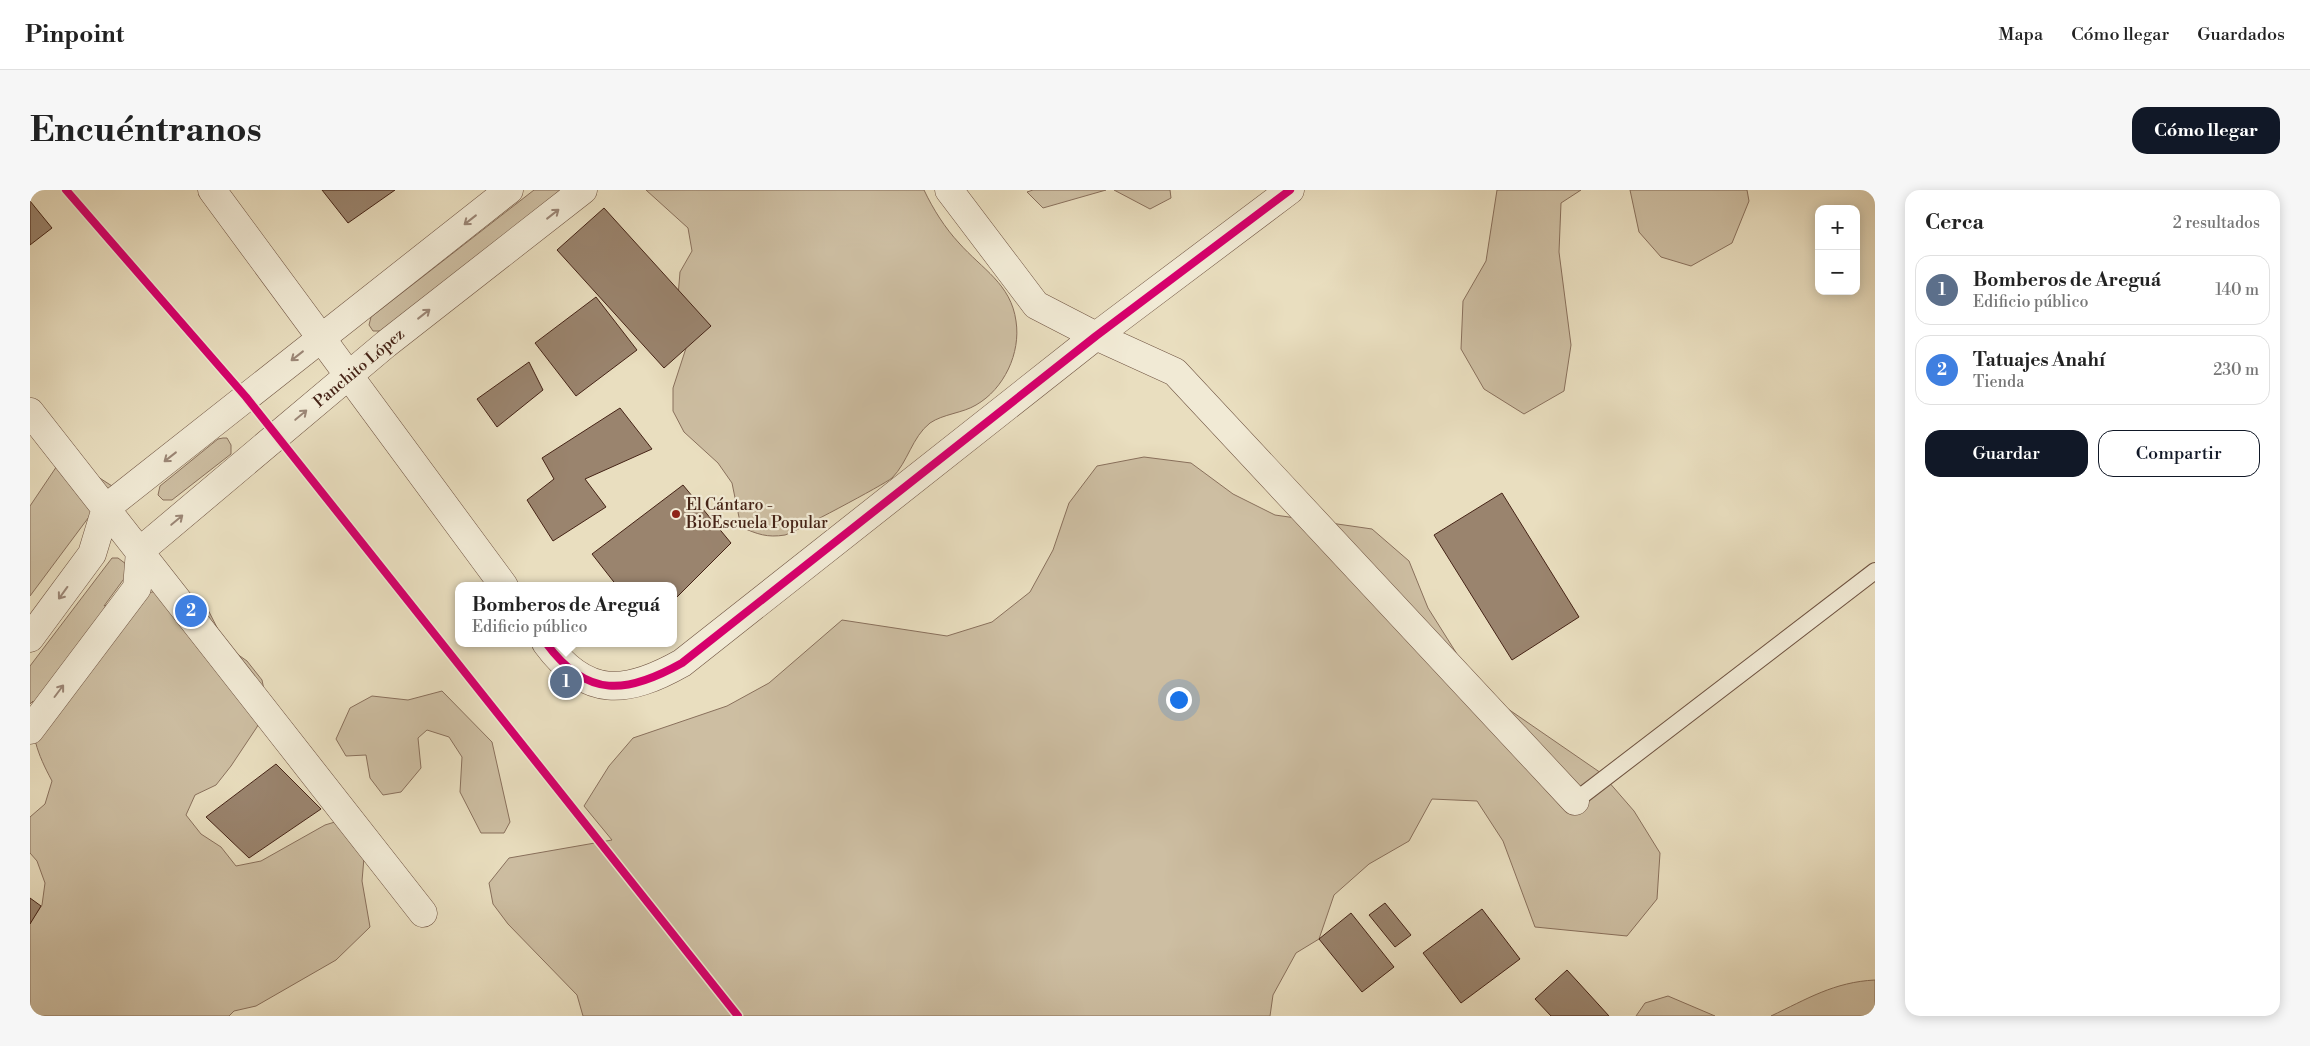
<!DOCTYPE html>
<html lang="es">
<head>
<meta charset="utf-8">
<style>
	:root { --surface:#fff; --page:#f6f6f6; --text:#222; --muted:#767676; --line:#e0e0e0; --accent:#111827 }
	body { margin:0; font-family:"Libre Bodoni",serif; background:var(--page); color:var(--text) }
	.controls { position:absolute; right:15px; top:15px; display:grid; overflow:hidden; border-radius:10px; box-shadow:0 2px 12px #0003 }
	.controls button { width:45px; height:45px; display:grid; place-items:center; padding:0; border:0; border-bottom:1px solid var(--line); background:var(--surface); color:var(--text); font:25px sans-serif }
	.you { position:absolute; left:1148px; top:509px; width:18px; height:18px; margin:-12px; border:4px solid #fff; border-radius:50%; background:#1a73e8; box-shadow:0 0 0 8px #1a73e833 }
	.badge { display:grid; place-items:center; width:32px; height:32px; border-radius:50%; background:var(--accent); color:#fff; font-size:16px; font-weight:700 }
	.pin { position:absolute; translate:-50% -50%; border:2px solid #fff; box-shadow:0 1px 5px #0006 }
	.popup { position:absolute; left:425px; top:392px; width:222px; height:65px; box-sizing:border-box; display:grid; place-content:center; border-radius:10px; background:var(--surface); filter:drop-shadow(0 1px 4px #0005); font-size:16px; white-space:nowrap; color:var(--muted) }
	.popup b { font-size:19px; color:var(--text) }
	.popup::after { content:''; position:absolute; left:50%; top:100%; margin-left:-10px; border:10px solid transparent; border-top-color:var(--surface) }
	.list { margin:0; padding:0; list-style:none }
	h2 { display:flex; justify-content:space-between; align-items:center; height:65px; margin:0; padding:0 20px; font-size:21px }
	h2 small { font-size:16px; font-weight:400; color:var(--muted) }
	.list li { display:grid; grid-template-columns:32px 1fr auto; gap:15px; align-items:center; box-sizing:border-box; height:70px; margin:0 10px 10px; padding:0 10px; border:1px solid var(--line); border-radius:15px }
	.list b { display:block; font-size:19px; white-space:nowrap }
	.list p { margin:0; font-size:16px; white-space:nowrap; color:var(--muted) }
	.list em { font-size:16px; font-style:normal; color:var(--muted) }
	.actions { display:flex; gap:10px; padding:15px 20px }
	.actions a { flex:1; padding:11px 0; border:1px solid var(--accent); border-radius:15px; text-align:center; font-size:18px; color:var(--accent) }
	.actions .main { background:var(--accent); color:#fff }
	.map { position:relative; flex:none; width:1845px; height:826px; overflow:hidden; border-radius:15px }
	header { display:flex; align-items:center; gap:30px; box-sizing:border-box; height:70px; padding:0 25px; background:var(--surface); border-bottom:1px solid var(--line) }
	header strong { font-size:24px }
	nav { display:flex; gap:28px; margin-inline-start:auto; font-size:18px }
	.intro { display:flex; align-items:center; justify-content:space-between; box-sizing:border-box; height:120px; padding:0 30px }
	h1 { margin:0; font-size:35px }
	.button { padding:12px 22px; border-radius:15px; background:var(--accent); color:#fff; font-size:18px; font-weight:700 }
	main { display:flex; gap:30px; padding:0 30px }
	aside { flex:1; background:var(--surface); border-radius:15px; box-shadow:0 2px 12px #0003 }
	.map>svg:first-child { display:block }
	.green { fill:#cdbea2; stroke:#89705c }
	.building { fill:#9a846e; stroke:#452316 }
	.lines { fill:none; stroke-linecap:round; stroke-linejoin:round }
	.service-casing { stroke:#6e5240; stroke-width:18 }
	.minor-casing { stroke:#6e5240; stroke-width:29 }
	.service { stroke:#f1ead5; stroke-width:16 }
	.minor { stroke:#f1ead5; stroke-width:28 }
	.cycleway-casing { stroke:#f1ead5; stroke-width:11 }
	.cycleway { stroke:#d6006c; stroke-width:8 }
	.oneway { stroke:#9b8676 }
	.poi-dot { fill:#8f2418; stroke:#f1ead5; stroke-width:2 }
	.labels { text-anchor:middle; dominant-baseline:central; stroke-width:4.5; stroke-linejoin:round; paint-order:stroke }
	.street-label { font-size:16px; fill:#452316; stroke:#f1ead5 }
	.poi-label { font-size:16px; fill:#452316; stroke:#f1ead5; text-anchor:start }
</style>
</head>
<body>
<header>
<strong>Pinpoint</strong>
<nav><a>Mapa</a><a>Cómo llegar</a><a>Guardados</a></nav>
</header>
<div class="intro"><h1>Encuéntranos</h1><a class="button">Cómo llegar</a></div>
<main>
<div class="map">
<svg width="1845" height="826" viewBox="0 0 1845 826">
	<rect width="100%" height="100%" fill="#e9debf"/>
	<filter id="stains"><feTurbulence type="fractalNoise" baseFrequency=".004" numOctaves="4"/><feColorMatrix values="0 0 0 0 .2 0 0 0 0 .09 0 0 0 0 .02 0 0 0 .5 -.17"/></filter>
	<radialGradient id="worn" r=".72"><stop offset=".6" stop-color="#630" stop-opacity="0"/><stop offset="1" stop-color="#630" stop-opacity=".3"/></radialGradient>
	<!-- green -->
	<path class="green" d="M504,0h27l-180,141h-8l-4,-6 2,-8z
		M616,0h278c9,19 21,38 35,53 23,26 52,41 57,78 5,32 -12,68 -40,84 -13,8 -33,9 -46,18 -18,14 -22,39 -38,55 -7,6 -99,55 -107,57 -18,3 -28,-1 -44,-8l-9,-44 -14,-20 -34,-31 -11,-21v-23l15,-46 -10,-46 2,-24 12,-21 -4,-23z
		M1003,0h73l-63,18 -16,-16z
		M1084,0h56l1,8 -21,11z
		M1467,0h84l-20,13 -2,49 12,93 -7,46 -40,23 -40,-25 -23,-40 2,-48 23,-40z
		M1600,0h117l2,11 -17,42 -41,23 -30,-9 -22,-25z
		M193,248h4l4,7v9l-59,46h-9l-5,-5 2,-9 58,-47z
		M37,261l28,24 17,11 -82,110v-90z
		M1114,267l47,6 42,31 42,21 97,14 37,32 19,47 51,81 122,84 33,38 26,42 -3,46 -30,37 -92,-9 -32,-86 -26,-40 -45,-2 -23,42 -40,23 -35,31 -15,44 -23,14 -23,42 -3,21h-687l-6,-21 -69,-71 -15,-20 -4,-21 20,-25 103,-18 -28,-34 25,-40 24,-28 94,-32 42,-23 73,-63 105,16 45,-14 38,-30 23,-42 16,-47 28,-37z
		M82,368h6l8,6v12l-22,30 55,-16 45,12 23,45 20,14 15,19 5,24 -10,23 -26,39 -15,19 -21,10 -9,20 15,19 20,13 15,19 25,-5 64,-36 23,-7 18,16 -4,47 8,46 -34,33 -80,46 -22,5 -5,5h-199v-93l12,-18 3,-22 -8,-22 -7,-8v-36l15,-13 7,-23c-15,-28 -22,-47 -19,-80l-3,3v-38z
		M412,501l50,51 18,80 -6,11h-23l-21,-41 2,-35 -13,-20 -22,-7 -9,8 3,30 -20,24 -18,3 -13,-17 -4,-23 -20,1 -10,-17 14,-31 22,-12 36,4z
		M1845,790v36h-104c36,-17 63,-34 104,-36z
		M1638,806l47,20h-79l9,-13z"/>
	<!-- building -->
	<path class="building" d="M292,0h73l-47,33z
		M0,11l22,27 -22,17z
		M574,18l107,118 -47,42 -107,-118z
		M566,107l41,53 -61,46 -41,-53z
		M499,172l14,28 -46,37 -20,-28z
		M590,218l32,41 -67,30 21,28 -53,34 -26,-41 27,-21 -12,-21z
		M653,295l48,58 -57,57v-14h-57l-25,-32z
		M1472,303l77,124 -67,43 -78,-125z
		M246,574l45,45 -72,49 -43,-41z
		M0,708l11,8 -11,18z
		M1355,713l26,32 -16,12 -26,-32z
		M1452,719l38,50 -59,44 -38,-50z
		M1321,723l43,54 -32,25 -43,-53z
		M1537,780l42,46h-58l-16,-17z"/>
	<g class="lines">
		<defs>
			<path id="service" d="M1545,611l300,-230"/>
			<path id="minor" d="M182,0l292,396
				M919,0l87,115 60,31 79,36 400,429
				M0,222l393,501
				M0,448l62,-84 14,-46 403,-318
				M516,453c41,56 81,51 136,20l414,-327 194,-146
				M0,540l107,-142 3,-37 246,-207 197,-154"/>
		</defs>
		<!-- service casing -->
		<use href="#service" class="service-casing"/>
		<!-- minor casing -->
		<use href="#minor" class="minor-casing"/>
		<!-- service -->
		<use href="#service" class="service"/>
		<!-- minor -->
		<use href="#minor" class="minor"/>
		<defs>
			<path id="cycleway" d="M36,0l180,207 492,619
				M516,453c41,56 81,51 136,20l414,-327 194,-146"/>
		</defs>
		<!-- cycleway casing -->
		<use href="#cycleway" class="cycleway-casing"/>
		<!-- cycleway -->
		<use href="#cycleway" class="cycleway"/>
	</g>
	<!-- one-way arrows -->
	<defs><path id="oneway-shaft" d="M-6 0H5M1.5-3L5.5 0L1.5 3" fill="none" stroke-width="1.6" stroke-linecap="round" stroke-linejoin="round" transform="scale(1.25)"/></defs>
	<g class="oneway">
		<use href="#oneway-shaft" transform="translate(523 24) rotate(-38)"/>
		<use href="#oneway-shaft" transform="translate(440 30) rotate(142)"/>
		<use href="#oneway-shaft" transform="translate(394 124) rotate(-38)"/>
		<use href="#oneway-shaft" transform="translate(267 166) rotate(142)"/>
		<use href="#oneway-shaft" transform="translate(271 225) rotate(-40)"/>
		<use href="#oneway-shaft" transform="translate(140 267) rotate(142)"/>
		<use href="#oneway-shaft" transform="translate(147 330) rotate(-40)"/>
		<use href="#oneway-shaft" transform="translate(33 403) rotate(126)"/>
		<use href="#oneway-shaft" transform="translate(29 501) rotate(-53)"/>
	</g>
	<!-- markers -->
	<circle class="poi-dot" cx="646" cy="324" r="5"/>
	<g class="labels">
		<!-- street labels -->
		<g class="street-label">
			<text transform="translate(329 178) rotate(-40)">Panchito López</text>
		</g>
		<!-- poi labels -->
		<g class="poi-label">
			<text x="656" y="315">El Cántaro -<tspan x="656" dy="18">BioEscuela Popular</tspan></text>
		</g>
	</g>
	<rect width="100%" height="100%" filter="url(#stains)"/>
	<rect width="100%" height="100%" fill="url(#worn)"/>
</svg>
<div class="controls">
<button>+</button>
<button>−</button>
</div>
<div class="you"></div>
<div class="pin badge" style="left:536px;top:492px;background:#5c6f8a">1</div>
<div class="popup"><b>Bomberos de Areguá</b>Edificio público</div>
<div class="pin badge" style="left:161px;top:421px;background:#3f7fe0">2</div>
</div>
<aside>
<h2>Cerca<small>2 resultados</small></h2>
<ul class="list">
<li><span class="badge" style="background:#5c6f8a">1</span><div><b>Bomberos de Areguá</b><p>Edificio público</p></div><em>140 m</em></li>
<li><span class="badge" style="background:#3f7fe0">2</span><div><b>Tatuajes Anahí</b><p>Tienda</p></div><em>230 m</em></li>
</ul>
<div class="actions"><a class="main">Guardar</a><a>Compartir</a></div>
</aside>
</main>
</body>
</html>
